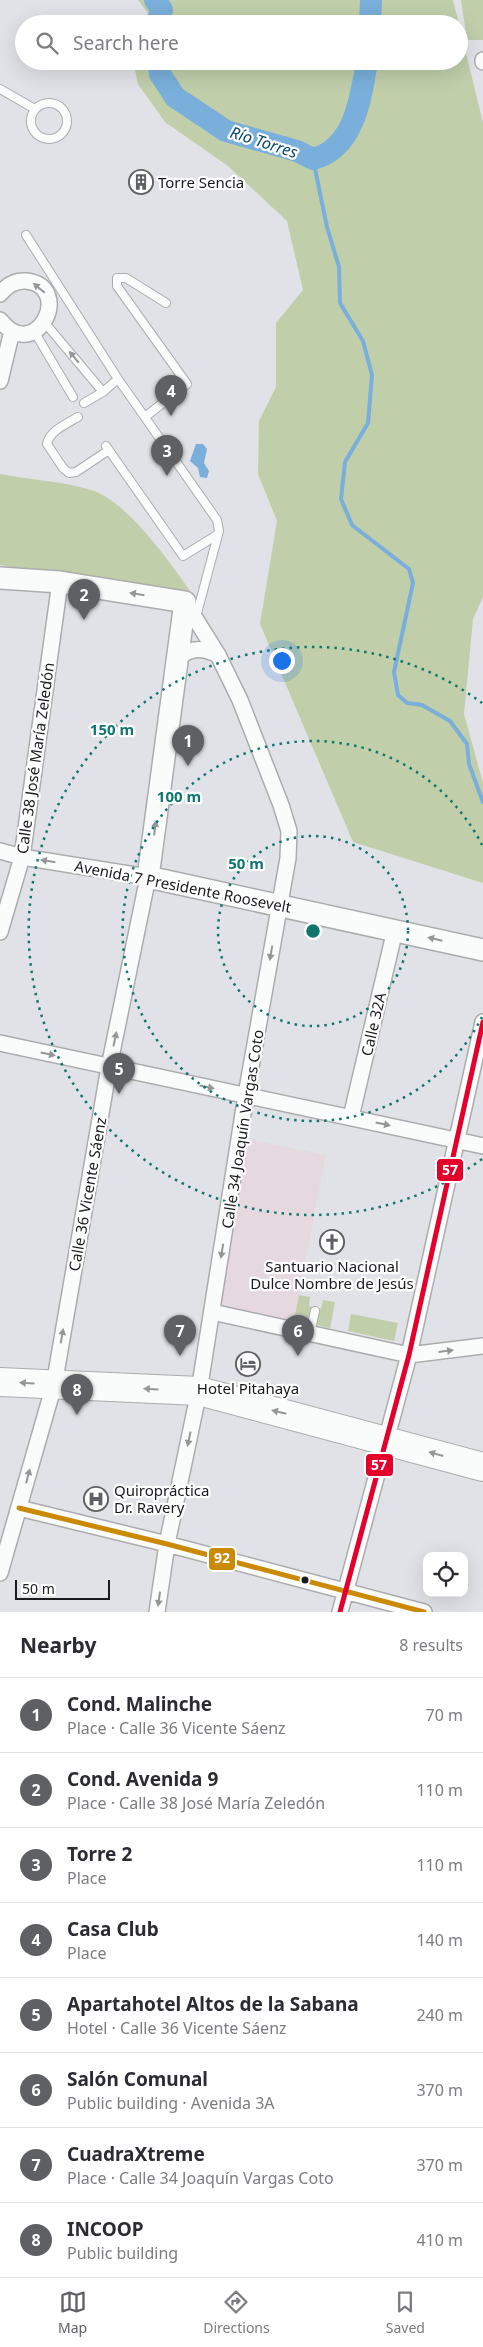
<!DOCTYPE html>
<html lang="en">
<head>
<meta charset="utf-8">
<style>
	:root { --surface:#fff; --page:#f7f7f7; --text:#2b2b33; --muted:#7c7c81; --line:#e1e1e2; --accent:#5f6064 }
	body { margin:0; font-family:"Noto Sans",sans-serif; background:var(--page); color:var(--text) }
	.controls { position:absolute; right:15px; bottom:15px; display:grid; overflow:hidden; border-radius:10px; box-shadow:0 5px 20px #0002 }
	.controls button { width:45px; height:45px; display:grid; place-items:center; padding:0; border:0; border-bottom:1px solid var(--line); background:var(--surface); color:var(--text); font:25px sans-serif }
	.scale { position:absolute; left:15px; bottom:12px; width:95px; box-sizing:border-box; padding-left:5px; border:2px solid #191a1d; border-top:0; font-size:14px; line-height:18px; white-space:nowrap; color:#191a1d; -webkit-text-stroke:4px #fff; paint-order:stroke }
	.you { position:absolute; left:281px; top:660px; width:18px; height:18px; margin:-12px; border:4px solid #fff; border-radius:50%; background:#1a73e8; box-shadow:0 0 0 8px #1a73e833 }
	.badge { display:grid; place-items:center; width:32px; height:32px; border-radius:50%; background:var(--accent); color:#fff; font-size:16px; font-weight:700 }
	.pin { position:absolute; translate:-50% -41px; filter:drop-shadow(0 1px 2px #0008) }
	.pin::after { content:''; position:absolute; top:26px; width:18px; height:15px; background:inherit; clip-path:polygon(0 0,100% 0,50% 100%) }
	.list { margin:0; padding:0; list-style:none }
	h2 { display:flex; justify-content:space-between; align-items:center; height:65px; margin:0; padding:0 20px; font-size:21px }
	h2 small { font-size:16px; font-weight:400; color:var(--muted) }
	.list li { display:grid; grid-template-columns:32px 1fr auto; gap:15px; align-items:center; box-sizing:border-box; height:75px; padding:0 20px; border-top:1px solid var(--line) }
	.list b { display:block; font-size:19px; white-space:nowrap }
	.list p { margin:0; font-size:16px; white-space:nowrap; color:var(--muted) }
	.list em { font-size:16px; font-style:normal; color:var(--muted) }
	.icon { flex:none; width:28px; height:28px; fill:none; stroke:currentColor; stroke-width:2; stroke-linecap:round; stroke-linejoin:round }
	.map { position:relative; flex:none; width:483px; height:1612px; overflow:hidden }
	.search { position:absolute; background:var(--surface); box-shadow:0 5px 20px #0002; left:15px; right:15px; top:15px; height:55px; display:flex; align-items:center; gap:12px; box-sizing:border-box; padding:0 18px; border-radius:28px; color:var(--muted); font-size:19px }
	.sheet { height:665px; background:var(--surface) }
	nav { display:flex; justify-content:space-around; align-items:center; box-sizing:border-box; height:70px; border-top:1px solid var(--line); background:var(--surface); font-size:14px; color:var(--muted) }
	nav a { display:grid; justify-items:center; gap:2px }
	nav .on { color:var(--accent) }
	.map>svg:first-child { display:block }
	.education { fill:#e5d8de }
	.green { fill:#c0ceaa }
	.water { fill:#79afda }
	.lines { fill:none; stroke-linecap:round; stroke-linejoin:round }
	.stream { stroke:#79afda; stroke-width:4 }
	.river { stroke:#79afda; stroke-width:22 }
	.lane-casing { stroke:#acacaf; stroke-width:10 }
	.street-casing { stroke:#acacaf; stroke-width:18 }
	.secondary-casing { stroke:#acacaf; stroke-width:24 }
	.highway-casing { stroke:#acacaf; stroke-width:30 }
	.lane { stroke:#fafbfb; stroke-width:8 }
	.street { stroke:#fafbfb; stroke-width:15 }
	.secondary { stroke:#fafbfb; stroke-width:21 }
	.highway { stroke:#fafbfb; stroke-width:28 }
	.bus-1-casing { stroke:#fff; stroke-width:9 }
	.bus-2-casing { stroke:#fff; stroke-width:9 }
	.bus-1 { stroke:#cb8a06; stroke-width:5 }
	.bus-2 { stroke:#e4002b; stroke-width:5 }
	.oneway { fill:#959697 }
	.ring { fill:none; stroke:#0f766e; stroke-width:2.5; stroke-dasharray:2.5 5 }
	.bus-dot { fill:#191a1d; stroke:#fff; stroke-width:2 }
	.labels { text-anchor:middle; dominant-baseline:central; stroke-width:4.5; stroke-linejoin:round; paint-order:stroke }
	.poi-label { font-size:15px; fill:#191a1d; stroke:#fff; text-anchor:start }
	.street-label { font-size:15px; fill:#191a1d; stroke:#fff }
	.water-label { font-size:16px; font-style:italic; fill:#0b476e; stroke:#fff }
	.centre { fill:#0f766e; stroke:#fff; stroke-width:2.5 }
	.ring-label { font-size:15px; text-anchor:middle; font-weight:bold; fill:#0f766e; stroke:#fff; stroke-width:4.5; stroke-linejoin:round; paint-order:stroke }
	.line-badge { stroke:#fff; stroke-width:2 }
	.badge-label { font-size:14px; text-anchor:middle; font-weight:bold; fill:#fff }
</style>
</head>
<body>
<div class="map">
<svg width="483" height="1612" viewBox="0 0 483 1612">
	<rect width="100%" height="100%" fill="#e1e2e7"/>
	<!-- education -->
	<path class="education" d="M247,1139l79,16 -32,165 -75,-15z"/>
	<!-- green -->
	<path class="green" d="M138,0h315l6,24h-319l8,-11z
		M461,0h22v40h-16z
		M459,24l24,99v474l-10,22 -9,95 19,69v100l-130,-41 -93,-218 17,-103 -19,-47 1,-53 17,-34v-64l27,-33 -16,-69 -59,-55 -63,-44 -27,-38 -5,-23h326z
		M0,474c30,6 62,7 91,16 37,11 82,76 103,107l-194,-32z
		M299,1295l11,2 -1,9 12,3 2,-9 12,2 -5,26 -36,-8z
		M351,1314l47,9 -4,18 -46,-10z"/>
	<!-- water -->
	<path class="water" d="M196,444h7l4,5 -3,14 5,8 -2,7 -7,-1 -2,-9 -8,-7z"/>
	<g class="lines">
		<!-- stream -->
		<path class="stream" d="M313,159l14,68 12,40 1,36 23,38 9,34 -4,48 -23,39 -4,37 11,26 57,44 4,14 -19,89 4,23 9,8 15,2 28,16 17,23 2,20 14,38"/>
		<!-- river -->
		<path class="river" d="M155,0l7,10 -6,14
			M370,24l1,-24
			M158,61l2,13 15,23 51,34 71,20 16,8c41,-10 48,-61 54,-98"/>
		<defs>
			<path id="lane" d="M0,89l35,20
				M31 121a18 18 0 1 1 36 0a18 18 0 1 1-36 0Z
				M26,235l92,144
				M45,323l58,69
				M34,331l39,66
				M84,403l19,-11 15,-13 99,141 2,11 -23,86
				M78,417c-10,6 -29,14 -31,27l16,24 6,5 7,-1 33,-22
				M145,417l42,-33 -70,-98v-8h9l40,25
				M106,446l77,110 34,-21
				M310,1333l5,-22"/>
			<path id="street" d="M483,60v2
				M0,294c7,-9 15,-14 26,-13 49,5 10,85 -26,39
				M0,381l12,-50
				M177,659c13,-12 26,-12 41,-4
				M0,851l22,6 126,20 -39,190 -55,318 -54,188
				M0,932l22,-75 38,-275
				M0,1043l483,103
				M351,1117l44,-187
				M212,1312l197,43 74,-9
				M19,1508l148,36 257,68
				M157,1612l10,-68 32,-153 47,-296 42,-237 1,-27 -8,-26 -41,-105 -22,-45 -33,-53
				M340,1612l69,-257 74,-333"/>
			<path id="secondary" d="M0,578l60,4 125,20 -37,275 335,73"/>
			<path id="highway" d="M0,1382l199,9 284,76"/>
		</defs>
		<!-- lane casing -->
		<use href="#lane" class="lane-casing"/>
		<!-- street casing -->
		<use href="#street" class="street-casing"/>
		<!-- secondary casing -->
		<use href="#secondary" class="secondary-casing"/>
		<!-- highway casing -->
		<use href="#highway" class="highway-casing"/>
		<!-- lane -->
		<use href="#lane" class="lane"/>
		<!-- street -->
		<use href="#street" class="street"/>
		<!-- secondary -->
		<use href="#secondary" class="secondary"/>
		<!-- highway -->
		<use href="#highway" class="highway"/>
		<defs>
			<path id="bus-1" d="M19,1508l148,36 257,68"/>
			<path id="bus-2" d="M340,1612l69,-257 74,-333"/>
		</defs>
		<!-- bus-1 casing -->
		<use href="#bus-1" class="bus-1-casing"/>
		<!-- bus-2 casing -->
		<use href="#bus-2" class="bus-2-casing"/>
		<!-- bus-1 -->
		<use href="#bus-1" class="bus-1"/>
		<!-- bus-2 -->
		<use href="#bus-2" class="bus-2"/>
	</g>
	<!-- one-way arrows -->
	<defs><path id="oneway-solid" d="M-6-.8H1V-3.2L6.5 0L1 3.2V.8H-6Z" transform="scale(1.25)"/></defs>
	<g class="oneway">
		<use href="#oneway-solid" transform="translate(39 288) rotate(-140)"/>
		<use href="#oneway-solid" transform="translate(74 357) rotate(-130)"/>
		<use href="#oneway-solid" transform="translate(137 594) rotate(-171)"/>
		<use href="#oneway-solid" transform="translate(155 828) rotate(-83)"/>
		<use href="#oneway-solid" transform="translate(48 861) rotate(-171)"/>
		<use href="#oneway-solid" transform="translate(435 939) rotate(-167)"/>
		<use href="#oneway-solid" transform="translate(271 953) rotate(100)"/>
		<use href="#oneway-solid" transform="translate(115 1039) rotate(-78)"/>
		<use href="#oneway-solid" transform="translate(48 1054) rotate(12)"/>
		<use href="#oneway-solid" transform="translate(207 1087) rotate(12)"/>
		<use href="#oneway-solid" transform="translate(383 1124) rotate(12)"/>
		<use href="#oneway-solid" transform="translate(222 1251) rotate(99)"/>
		<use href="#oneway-solid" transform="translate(62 1336) rotate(-80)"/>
		<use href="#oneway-solid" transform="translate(446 1351) rotate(-7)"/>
		<use href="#oneway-solid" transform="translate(27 1383) rotate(-177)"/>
		<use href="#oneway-solid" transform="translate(151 1389) rotate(-177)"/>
		<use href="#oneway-solid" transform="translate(279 1412) rotate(-166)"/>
		<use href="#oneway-solid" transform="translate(189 1439) rotate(102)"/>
		<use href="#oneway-solid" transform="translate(436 1454) rotate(-164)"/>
		<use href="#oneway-solid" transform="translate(28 1476) rotate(-75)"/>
		<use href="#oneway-solid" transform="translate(159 1599) rotate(98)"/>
	</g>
	<!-- distance rings -->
	<g class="ring">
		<circle cx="313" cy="931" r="95"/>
		<path d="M482 1017A190 190 0 1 1 482 845"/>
		<path d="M482 1159A284 284 0 1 1 482 703"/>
	</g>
	<!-- icons -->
	<defs>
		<symbol id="building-ring" viewBox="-11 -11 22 22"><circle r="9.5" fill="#fff" stroke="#5f6064" stroke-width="1.5"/><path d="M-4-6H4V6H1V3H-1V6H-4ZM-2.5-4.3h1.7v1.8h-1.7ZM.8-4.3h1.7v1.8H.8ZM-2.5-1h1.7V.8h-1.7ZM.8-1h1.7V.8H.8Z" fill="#5f6064"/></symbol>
		<symbol id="church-ring" viewBox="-11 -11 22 22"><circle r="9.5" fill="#fff" stroke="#5f6064" stroke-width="1.5"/><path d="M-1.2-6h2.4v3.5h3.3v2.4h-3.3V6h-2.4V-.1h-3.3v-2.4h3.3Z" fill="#5f6064"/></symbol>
		<symbol id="hotel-ring" viewBox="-11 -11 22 22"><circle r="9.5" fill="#fff" stroke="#5f6064" stroke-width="1.5"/><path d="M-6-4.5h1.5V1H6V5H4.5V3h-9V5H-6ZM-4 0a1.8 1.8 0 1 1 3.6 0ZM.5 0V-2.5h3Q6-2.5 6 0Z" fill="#5f6064"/></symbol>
		<symbol id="hospital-ring" viewBox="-11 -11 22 22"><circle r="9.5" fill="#fff" stroke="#5f6064" stroke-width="1.5"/><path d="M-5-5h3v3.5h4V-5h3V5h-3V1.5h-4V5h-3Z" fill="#5f6064"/></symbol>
	</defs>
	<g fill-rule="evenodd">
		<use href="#building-ring" x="127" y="168" width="28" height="28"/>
		<use href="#church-ring" x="318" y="1228" width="28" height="28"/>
		<use href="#hotel-ring" x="234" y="1350" width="28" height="28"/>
		<use href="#hospital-ring" x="82" y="1485" width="28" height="28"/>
	</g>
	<!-- markers -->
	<circle class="bus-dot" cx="305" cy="1580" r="4.5"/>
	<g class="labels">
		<!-- poi labels -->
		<g class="poi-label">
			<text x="158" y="182">Torre Sencia</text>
			<text x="332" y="1266" text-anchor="middle">Santuario Nacional<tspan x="332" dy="17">Dulce Nombre de Jesús</tspan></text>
			<text x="248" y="1388" text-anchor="middle">Hotel Pitahaya</text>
			<text x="114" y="1490">Quiropráctica<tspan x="114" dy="17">Dr. Ravery</tspan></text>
		</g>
		<!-- street labels -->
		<g class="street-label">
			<text transform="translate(35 758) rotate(-82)">Calle 38 José María Zeledón</text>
			<text transform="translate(183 886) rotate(11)">Avenida 7 Presidente Roosevelt</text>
			<text transform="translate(373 1024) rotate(-77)">Calle 32A</text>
			<text transform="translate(242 1129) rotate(-81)">Calle 34 Joaquín Vargas Coto</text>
			<text transform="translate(87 1194) rotate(-80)">Calle 36 Vicente Sáenz</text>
		</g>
		<!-- water labels -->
		<g class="water-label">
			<text transform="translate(264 142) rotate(18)">Río Torres</text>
		</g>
	</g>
	<circle cx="313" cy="931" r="8" class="centre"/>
	<g class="ring-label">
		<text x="112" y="735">150 m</text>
		<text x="179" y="802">100 m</text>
		<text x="246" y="869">50 m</text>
	</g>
	<g class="line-badge">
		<rect x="436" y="1158" width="28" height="24" rx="5" fill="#e4002b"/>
		<rect x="365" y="1453" width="29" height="24" rx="5" fill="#e4002b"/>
		<rect x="208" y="1547" width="28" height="24" rx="5" fill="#cb8a06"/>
	</g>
	<g class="badge-label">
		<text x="450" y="1175">57</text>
		<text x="379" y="1470">57</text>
		<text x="222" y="1563">92</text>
	</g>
</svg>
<div class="controls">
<button><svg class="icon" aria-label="locate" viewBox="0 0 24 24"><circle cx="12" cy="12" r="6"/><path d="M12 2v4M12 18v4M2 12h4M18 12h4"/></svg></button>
</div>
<div class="scale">50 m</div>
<div class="you"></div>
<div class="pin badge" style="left:188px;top:766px">1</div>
<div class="pin badge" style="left:84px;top:620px">2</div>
<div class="pin badge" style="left:167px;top:476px">3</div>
<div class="pin badge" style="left:171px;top:416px">4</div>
<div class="pin badge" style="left:119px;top:1094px">5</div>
<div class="pin badge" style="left:298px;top:1356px">6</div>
<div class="pin badge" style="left:180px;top:1356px">7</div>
<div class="pin badge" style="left:77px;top:1415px">8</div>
<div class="search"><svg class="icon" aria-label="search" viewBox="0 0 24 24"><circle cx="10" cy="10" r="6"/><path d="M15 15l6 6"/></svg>Search here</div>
</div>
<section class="sheet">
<h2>Nearby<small>8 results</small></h2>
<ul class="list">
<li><span class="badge">1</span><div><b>Cond. Malinche</b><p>Place · Calle 36 Vicente Sáenz</p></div><em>70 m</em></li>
<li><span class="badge">2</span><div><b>Cond. Avenida 9</b><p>Place · Calle 38 José María Zeledón</p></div><em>110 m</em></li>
<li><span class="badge">3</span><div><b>Torre 2</b><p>Place</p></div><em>110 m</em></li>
<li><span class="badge">4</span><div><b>Casa Club</b><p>Place</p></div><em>140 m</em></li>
<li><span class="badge">5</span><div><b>Apartahotel Altos de la Sabana</b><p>Hotel · Calle 36 Vicente Sáenz</p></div><em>240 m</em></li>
<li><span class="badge">6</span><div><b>Salón Comunal</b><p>Public building · Avenida 3A</p></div><em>370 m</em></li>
<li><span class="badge">7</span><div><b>CuadraXtreme</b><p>Place · Calle 34 Joaquín Vargas Coto</p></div><em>370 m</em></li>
<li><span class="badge">8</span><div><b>INCOOP</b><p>Public building</p></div><em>410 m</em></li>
</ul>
</section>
<nav>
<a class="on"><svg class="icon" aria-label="map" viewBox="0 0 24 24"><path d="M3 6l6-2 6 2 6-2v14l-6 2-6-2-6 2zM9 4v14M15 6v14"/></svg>Map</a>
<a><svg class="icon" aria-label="directions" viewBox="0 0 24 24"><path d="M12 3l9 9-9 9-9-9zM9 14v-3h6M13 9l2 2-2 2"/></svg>Directions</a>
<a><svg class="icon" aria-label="saved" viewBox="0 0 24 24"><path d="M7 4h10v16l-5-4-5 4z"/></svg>Saved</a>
</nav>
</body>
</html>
